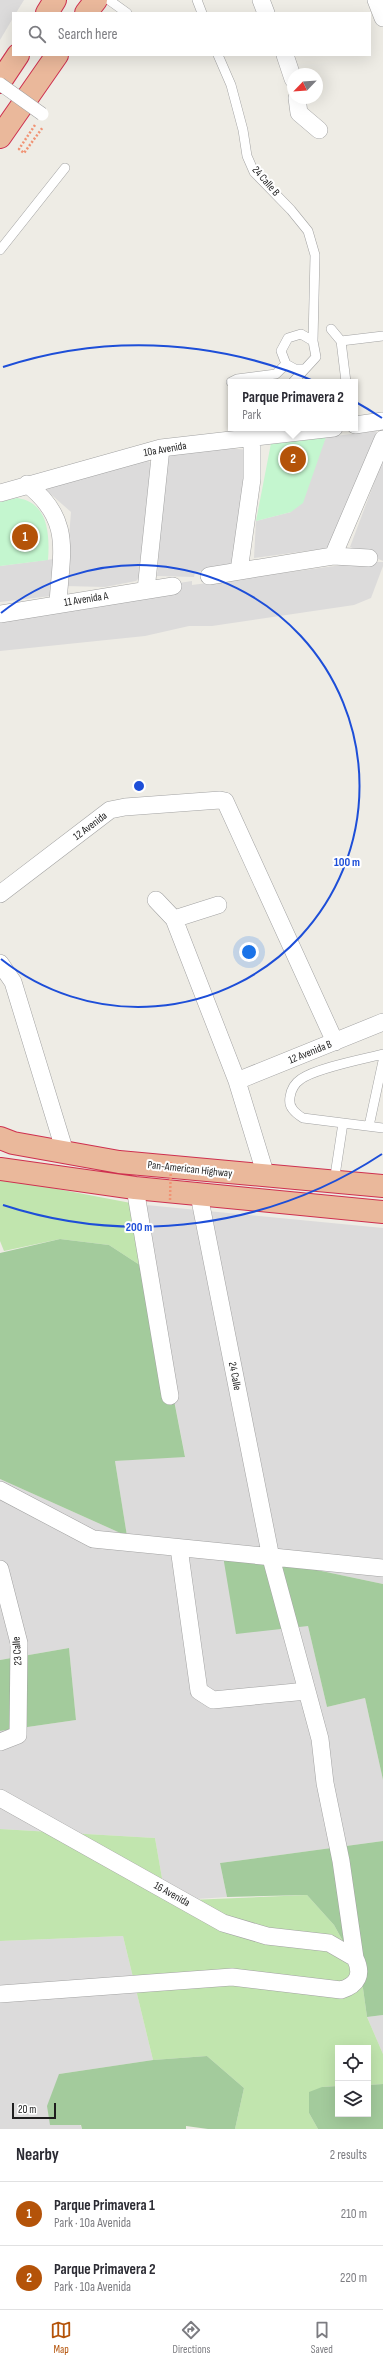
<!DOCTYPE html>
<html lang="en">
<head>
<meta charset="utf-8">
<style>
	:root { --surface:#fff; --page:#f2f2f3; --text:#2b2b33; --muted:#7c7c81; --line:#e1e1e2; --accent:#b45309 }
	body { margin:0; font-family:"Sofia Sans Condensed",sans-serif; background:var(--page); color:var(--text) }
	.controls { position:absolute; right:12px; bottom:12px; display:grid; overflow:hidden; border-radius:0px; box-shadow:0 4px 16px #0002 }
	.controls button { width:36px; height:36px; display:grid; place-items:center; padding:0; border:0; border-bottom:1px solid var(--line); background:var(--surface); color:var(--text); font:20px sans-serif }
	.compass { position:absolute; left:287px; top:68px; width:36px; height:36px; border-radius:50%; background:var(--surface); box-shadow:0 4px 16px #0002; rotate:245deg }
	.scale { position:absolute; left:12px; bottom:10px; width:44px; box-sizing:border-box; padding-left:4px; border:2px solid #1e1e1e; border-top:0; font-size:11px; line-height:14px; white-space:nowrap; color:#1e1e1e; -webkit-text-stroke:3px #fff; paint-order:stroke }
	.you { position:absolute; left:249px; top:952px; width:14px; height:14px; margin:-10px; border:3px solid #fff; border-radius:50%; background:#1a73e8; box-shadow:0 0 0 6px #1a73e833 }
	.badge { display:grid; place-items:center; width:26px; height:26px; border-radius:50%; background:var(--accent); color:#fff; font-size:13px; font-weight:700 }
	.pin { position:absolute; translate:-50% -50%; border:2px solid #fff; box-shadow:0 1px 4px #0006 }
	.popup { position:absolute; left:228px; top:379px; width:130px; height:52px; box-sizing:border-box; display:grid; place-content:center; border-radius:0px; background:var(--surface); filter:drop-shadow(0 1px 3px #0005); font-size:13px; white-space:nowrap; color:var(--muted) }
	.popup b { font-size:15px; color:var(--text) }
	.popup::after { content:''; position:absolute; left:50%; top:100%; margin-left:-8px; border:8px solid transparent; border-top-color:var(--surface) }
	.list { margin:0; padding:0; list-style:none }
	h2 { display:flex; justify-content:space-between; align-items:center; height:52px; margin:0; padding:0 16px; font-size:17px }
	h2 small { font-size:13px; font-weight:400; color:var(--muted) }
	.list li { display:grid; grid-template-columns:26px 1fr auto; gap:12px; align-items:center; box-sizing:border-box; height:64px; padding:0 16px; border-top:1px solid var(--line) }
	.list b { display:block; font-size:15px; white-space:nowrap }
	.list p { margin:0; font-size:13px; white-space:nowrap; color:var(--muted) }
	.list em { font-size:13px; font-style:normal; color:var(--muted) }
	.icon { flex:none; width:22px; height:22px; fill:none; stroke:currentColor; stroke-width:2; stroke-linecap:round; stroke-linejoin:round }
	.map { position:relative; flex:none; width:383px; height:2129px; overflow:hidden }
	.search { position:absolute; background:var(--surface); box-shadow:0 4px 16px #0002; left:12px; right:12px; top:12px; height:44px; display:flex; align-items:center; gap:10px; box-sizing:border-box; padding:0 14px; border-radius:0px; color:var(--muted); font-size:15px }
	.sheet { height:180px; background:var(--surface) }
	nav { display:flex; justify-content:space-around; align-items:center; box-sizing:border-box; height:56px; border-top:1px solid var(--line); background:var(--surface); font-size:11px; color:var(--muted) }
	nav a { display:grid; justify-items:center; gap:2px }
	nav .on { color:var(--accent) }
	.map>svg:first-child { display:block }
	.residential { fill:#dcdbdb }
	.grass { fill:#c1e5ae }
	.forest { fill:#a3cb9c }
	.park { fill:#c4f6cf }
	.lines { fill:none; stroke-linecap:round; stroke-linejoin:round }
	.service-casing { stroke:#a2a2a2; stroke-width:10 }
	.minor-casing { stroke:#a2a2a2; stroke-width:18 }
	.trunk-casing { stroke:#ce304f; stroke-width:24 }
	.path { stroke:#f09374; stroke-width:2.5; stroke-dasharray:2 2; stroke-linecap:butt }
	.service { stroke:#fff; stroke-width:9 }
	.minor { stroke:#fff; stroke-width:17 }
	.trunk { stroke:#eab89b; stroke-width:22 }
	.pedestrian-bridge-casing { stroke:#a2a2a2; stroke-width:14; stroke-linecap:butt }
	.path-bridge { stroke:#f09374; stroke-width:2.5; stroke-dasharray:2 2; stroke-linecap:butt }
	.pedestrian-bridge { stroke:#fff; stroke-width:13 }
	.ring { fill:none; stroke:#1d4ed8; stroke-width:2 }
	.labels { text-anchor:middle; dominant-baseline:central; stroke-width:4; stroke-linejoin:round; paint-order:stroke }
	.street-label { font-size:11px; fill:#1e1e1e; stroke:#fff }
	.centre { fill:#1d4ed8; stroke:#fff; stroke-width:2 }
	.ring-label { font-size:12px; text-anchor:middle; font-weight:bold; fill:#1d4ed8; stroke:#fff; stroke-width:4; stroke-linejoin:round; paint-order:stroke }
</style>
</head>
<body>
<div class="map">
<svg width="383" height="2129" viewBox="0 0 383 2129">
	<rect width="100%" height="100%" fill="#eeece5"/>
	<!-- residential -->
	<path class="residential" d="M0,0h24l-8,13h-3v5l-13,22z
		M377,431l-48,117 -75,10 2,-37 35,-9 35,-75z
		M225,448l25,2 -16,116 -39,6 -1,5 -37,-1 9,-116 3,-8z
		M145,455l8,13 -10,106 -7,7 -31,6 -40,-1 6,-74 -25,-22 16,-8z
		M383,459v102l-33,-14z
		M54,559l-3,37 -51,6v-36z
		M365,562h18v4l-12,32 -17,7 -142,21h-23l-44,10 -145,15v-41l192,-29v4z
		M136,1204l247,24v356l-161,-34 86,76 19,81 38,-9 18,82v61l-163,22 7,34 -61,4 -11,-63 -155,-9v-98l76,-11 -7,-72 -69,12v-181l127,57 -12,-75 70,-5z
		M123,1936l30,124 -94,14 23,55h-82v-188z
		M383,2015v39l-16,-37z"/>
	<!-- grass -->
	<path class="grass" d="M0,1178l136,26 13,67 -40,-26 -49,-6 -56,12 -4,-10z
		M0,1829l155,9 11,63 141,-6 27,30 27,49 6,43 16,37v30l-15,1v-37h-30v38l-16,1 -13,26 9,16h-83l9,-41 -37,-32 -54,4 -30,-124 -123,5z"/>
	<!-- forest -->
	<path class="forest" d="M60,1239l49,6 40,26 36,186 -70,4 12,75 -127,-57v-226z
		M222,1550l161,34v196l-18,-82 -38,9 -19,-81 -72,8z
		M69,1648l7,72 -76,11v-71z
		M383,1841v174l-16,2 -6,-43 -27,-49 -27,-30 -80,2 -7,-34z
		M207,2056l37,32 -9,41h-27l-22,-3v3h-104l-1,-4h-31l-3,-19 12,-32 94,-14z
		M383,2084v45h-65l-9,-16v-21l13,-5 16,-1v28h30v-29z"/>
	<!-- park -->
	<path class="park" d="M326,437l-23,66 -12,9 -35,9 16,-83z
		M17,498c31,4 33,36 31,62l-48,6v-64z"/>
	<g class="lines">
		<defs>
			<path id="service" d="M109,0l18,13
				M197,0l5,13
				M218,55l13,30 12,45 4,26 7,16 37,38 17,21 7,24 -2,86 3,16 -23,25
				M0,250l65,-82
				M331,329l10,12 5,41
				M341,341l42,-5
				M305,369h-10l-9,-5 -5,-13 7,-13 13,-4 12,7
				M231,382l6,-3 39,-5 10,-10
				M383,1054c-20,5 -67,14 -82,25 -6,4 -10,11 -11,18 -2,10 5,16 13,21l80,10
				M369,1126l14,-65
				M334,1182l9,-59"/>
			<path id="minor" d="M261,0l5,13
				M376,0l7,18
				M285,55l8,24
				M297,98l2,15 20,17
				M355,425l28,-4
				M27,484c46,36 34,68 31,119
				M0,493l161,-45 173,-20
				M333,556l50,-117
				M239,571l13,-92v-43
				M209,576l124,-20 36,2
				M146,590l15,-142
				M0,614l173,-28
				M0,894l110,-84 15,-3 95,-7 5,1 110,241
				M156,900l18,19 63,162 29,95
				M174,919l44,-14
				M0,963l13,19 52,170
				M237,1081l146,-59
				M135,1188l35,208
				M0,1490l93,49 290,29
				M179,1548l20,143 14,9 94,-9
				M0,1569l19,74 -1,92 -18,7
				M0,1798l223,125 44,13 62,7 26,15
				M0,1994l232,-17 109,13c17,-5 22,-16 14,-32l-14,-97 -16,-78 -5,-44 -49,-181 -72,-363"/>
			<path id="trunk" d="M47,13l8,-13
				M86,13l10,-13
				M0,82l18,-27
				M0,137l57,-82
				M0,1138l13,5 106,19 264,24
				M0,1169l135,19 248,24"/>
		</defs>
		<!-- service casing -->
		<use href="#service" class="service-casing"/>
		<!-- minor casing -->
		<use href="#minor" class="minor-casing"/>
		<!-- trunk casing -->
		<use href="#trunk" class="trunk-casing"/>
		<!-- path -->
		<path class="path" d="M35,125l-16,24 5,4 19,-26"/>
		<!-- service -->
		<use href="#service" class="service"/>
		<!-- minor -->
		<use href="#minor" class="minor"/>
		<!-- trunk -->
		<use href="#trunk" class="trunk"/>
		<defs>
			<path id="pedestrian-bridge" d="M0,84l42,30"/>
		</defs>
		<!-- pedestrian-bridge casing -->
		<use href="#pedestrian-bridge" class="pedestrian-bridge-casing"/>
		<!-- path-bridge -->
		<path class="path-bridge" d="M170,1200l1,-39"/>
		<!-- pedestrian-bridge -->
		<use href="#pedestrian-bridge" class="pedestrian-bridge"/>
	</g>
	<!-- distance rings -->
	<g class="ring">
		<path d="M1 613A221 221 0 1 1 1 959"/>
		<path d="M382 1154A441 441 0 0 1 3 1205M3 367A441 441 0 0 1 382 418"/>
	</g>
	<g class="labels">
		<!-- street labels -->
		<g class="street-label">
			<text transform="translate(266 181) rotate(49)">24 Calle B</text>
			<text transform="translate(165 449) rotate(-10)">10a Avenida</text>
			<text transform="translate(86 599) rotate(-9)">11 Avenida A</text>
			<text transform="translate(90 826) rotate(-37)">12 Avenida</text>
			<text transform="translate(310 1052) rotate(-22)">12 Avenida B</text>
			<text transform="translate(190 1169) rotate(6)">Pan-American Highway</text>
			<text transform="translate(235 1376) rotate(79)">24 Calle</text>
			<text transform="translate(17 1651) rotate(-94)">23 Calle</text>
			<text transform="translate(172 1894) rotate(29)">16 Avenida</text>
		</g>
	</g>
	<circle cx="139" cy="786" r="6" class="centre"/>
	<g class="ring-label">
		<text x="347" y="866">100 m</text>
		<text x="139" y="1231">200 m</text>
	</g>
</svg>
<div class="controls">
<button><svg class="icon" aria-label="locate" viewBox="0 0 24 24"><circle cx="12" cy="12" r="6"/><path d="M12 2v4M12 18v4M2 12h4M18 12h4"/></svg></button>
<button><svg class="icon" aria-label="layers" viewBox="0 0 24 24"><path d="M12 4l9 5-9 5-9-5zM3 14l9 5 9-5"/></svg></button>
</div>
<svg class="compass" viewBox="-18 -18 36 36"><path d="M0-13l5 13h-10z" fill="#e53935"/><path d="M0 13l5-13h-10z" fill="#7c7c81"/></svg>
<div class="scale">20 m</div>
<div class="you"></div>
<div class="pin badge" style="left:25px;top:537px">1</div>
<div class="pin badge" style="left:293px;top:459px">2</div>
<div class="popup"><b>Parque Primavera 2</b>Park</div>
<div class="search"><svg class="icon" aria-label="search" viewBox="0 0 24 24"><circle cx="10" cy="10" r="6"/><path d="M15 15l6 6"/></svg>Search here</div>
</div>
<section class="sheet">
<h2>Nearby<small>2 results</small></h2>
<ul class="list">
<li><span class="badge">1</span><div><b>Parque Primavera 1</b><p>Park · 10a Avenida</p></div><em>210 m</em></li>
<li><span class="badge">2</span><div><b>Parque Primavera 2</b><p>Park · 10a Avenida</p></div><em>220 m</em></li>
</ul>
</section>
<nav>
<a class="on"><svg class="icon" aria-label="map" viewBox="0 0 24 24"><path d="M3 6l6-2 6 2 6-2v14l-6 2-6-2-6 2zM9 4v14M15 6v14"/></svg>Map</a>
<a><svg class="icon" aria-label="directions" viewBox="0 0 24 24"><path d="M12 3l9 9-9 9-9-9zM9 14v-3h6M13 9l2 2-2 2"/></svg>Directions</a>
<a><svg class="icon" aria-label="saved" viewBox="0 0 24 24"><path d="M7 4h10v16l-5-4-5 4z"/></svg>Saved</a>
</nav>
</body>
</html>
